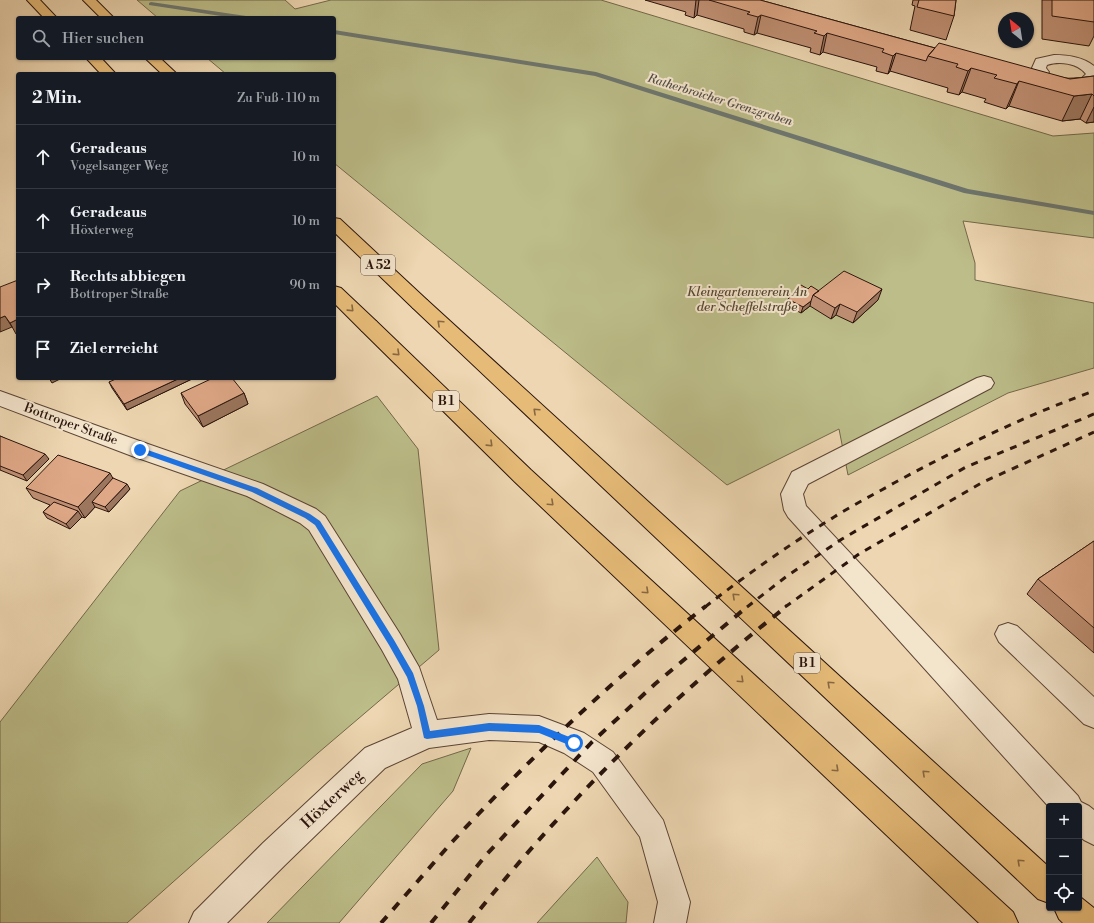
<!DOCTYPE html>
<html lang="de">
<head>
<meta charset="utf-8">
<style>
	:root { --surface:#171b24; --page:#242831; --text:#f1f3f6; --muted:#9ea1a6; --line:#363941 }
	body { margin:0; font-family:"Libre Bodoni",serif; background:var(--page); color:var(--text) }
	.controls { position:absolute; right:12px; bottom:12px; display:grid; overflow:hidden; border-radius:4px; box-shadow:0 1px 3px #0004 }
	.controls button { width:36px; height:36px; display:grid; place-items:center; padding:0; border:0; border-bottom:1px solid var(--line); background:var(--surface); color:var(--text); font:20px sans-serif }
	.compass { position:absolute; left:998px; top:12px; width:36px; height:36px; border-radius:50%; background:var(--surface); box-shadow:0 1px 3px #0004; rotate:330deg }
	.stop { position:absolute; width:12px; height:12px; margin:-9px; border:3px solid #1a73e8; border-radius:50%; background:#fff }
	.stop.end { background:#1a73e8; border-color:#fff; box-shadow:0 1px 4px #0008 }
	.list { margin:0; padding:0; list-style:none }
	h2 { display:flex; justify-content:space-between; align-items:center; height:52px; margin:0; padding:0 16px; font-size:17px }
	h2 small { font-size:13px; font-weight:400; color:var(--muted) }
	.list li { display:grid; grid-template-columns:26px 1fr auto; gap:12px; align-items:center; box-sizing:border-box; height:64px; padding:0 16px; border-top:1px solid var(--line) }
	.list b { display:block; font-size:15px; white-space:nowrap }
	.list p { margin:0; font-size:13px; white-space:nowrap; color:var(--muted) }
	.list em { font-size:13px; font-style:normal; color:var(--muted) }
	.icon { flex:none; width:22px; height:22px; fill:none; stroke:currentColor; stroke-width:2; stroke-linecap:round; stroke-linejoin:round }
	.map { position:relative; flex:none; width:1094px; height:923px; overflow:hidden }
	.search { position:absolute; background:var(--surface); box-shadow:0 1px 3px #0004; left:16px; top:16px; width:320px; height:44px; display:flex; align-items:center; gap:10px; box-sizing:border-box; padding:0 14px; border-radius:4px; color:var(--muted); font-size:15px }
	.panel { position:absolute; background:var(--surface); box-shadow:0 1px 3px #0004; left:16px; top:72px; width:320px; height:308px; border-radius:4px }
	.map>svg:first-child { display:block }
	.green { fill:#bcbd89; stroke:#73684a }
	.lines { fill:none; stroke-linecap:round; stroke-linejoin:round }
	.stream { fill:#6d766f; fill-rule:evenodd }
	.minor-casing { stroke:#5b4435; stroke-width:2 }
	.major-casing { stroke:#2a140c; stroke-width:2 }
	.highway-casing { stroke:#2a140c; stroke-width:2 }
	.minor { fill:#f3e4cc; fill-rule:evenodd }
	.major { fill:#e6bb78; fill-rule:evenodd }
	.highway { fill:#e6bb78; fill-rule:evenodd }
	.rail-far1 { stroke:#2a140c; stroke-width:3; stroke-dasharray:7 7; stroke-linecap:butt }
	.rail { stroke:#2a140c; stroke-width:4; stroke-dasharray:9 9; stroke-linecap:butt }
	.wall { fill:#c09074; stroke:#2a140c }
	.shaded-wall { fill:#9c765e; stroke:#2a140c }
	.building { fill:#dfa887; stroke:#2a140c }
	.oneway { stroke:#886842 }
	.route { fill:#1a73e8 }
	.labels { text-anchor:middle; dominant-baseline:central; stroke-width:4; stroke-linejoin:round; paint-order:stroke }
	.far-water-label { font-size:12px; font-style:italic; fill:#514d46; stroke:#f3e4cc }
	.shield { fill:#f3e4cc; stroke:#665246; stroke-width:1 }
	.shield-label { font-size:12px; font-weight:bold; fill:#2a140c }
	.park-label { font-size:13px; font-style:italic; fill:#564732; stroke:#f3e4cc }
	.street-label { font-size:13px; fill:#2a140c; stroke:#f3e4cc }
	.near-street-label { font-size:16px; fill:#2a140c; stroke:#f3e4cc }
</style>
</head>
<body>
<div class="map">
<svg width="1094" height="923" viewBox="0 0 1094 923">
	<rect width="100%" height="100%" fill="#edd6b1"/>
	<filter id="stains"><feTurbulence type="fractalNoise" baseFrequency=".005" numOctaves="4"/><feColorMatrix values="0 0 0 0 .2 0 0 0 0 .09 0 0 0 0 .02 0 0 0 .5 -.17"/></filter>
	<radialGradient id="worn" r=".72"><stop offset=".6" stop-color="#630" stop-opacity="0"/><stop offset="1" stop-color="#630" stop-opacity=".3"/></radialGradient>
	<!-- green -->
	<path class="green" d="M137,0h148l10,9 36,-9h270l452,136 41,-3v105l-131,-17 12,42v17l119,23v65l-86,25 -160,82 -9,-46 -112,56 -393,-322v-89h-108l-19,-16h127v-40h-176z
		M377,396l41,53 21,201 -121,103 -191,170h-127v-201l180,-231z
		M471,748l-18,43 -114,132h-72l155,-159z
		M597,857l31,45 -2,21h-89z"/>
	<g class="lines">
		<!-- stream -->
		<path class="stream" d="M151,2l95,14 3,2h-15l-85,-13v-2z
			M334,30l262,42 372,117 126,22v4l-130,-22 -369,-117 -261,-42z"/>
		<defs>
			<path id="minor" d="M1054,55c14,0 29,2 40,11v17l-11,3 -23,-1 -2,-3 2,-3 22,-1 4,-4c-9,-11 -26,-13 -39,-9l-1,3 3,4 -2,3 -5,1 -5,-1 -5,-7 4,-9z
				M984,376l7,2 3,5 -3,5 -183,96 -5,10 3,12 272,290 3,6 8,4 5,4v35l-10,-5 -5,-4v-30l-30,1 -261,-290 -4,-7 -3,-16 11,-22 185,-94z
				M0,391l148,53 115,40 53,25 9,7 75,118 19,33 18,53 52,-6 50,2 45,17 29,19 50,68 27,82 -4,21h-32l4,-21 -18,-65 -47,-65 -29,-19 -25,-11 -50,-2 -60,8 -44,20 -100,97 -58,58h-38l5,-11 69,-69 102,-95 47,-20 -14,-49 -16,-29 -73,-120 -9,-7 -53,-27 -115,-40 -132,-50z
				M1008,623l9,3 77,71v31l-10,-4 -85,-82 -4,-8 4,-8z"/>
			<path id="major" d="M420,298l7,2 622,567v36l-11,-4 -625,-591 -2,-4 2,-4z
				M369,320l7,1 155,149 482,442 5,11h-39l-464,-441 -153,-151 -3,-5 3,-5z
				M1079,896l15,12v15h-31l-4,-4 -5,-11h25z"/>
			<path id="highway" d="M27,0h13l17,18h-13z
				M83,0h13l18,18h-13z
				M86,58h15l15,16h-15z
				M145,58h15l17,16h-15z
				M334,218l6,1 87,81 2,4 -2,4 -7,2 -7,-2 -79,-76z
				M334,286l7,2 35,33 3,5 -3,5 -7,1 -7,-1 -28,-28z"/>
		</defs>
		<!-- minor casing -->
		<use href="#minor" class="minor-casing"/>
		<!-- major casing -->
		<use href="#major" class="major-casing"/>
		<!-- highway casing -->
		<use href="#highway" class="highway-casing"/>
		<!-- minor -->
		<use href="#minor" class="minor"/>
		<!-- major -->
		<use href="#major" class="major"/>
		<!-- highway -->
		<use href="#highway" class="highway"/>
		<!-- rail-far1 -->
		<path class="rail-far1" d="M705,607c40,-31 82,-61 126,-88 20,-13 42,-24 63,-36 65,-35 130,-67 200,-92
			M747,607l40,-31 55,-37 124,-72 128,-53
			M785,607l74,-53 124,-72 111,-50"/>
		<!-- rail -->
		<path class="rail" d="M381,923c24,-27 48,-55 72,-82 78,-84 162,-164 253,-235
			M431,923l56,-69 105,-112 63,-58 93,-78
			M469,923c93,-117 200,-224 318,-317"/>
	</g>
	<!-- wall -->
	<path class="wall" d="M645,0h115l175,48 135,31 24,-3v46l-8,1 -6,-4 -18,2 -53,-15 -3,3 -22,-7 2,-3 -24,-7 -3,3 -12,-3 1,-4 -58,-17 -2,3 -12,-3 1,-4 -54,-15 -3,3 -10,-3 1,-4 -54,-15 -3,2 -10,-3v-3l-47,-14 -3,3 -9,-3 1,-3z
		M913,0h43l-2,16 -8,24 -36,-10 5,-24 -3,-1z
		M1042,0h52v36l-5,10 -47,-7z
		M808,289l11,2 59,9 -25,23 -17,-8 -5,4 -21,-13 -9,7 -15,-8 2,-6 4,-3 1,-4z
		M194,378l-67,32 -15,-22 -3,-6z
		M181,393h63l4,11 -45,23 -18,-23z
		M0,436l49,23 -22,22 -27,-11z
		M113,478l17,11 -21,23 -14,-5 -10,11 -3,-1 -12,12 -23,-11 -4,-6 7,-7 -17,-7 -7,-10z
		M1094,541v112l-67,-59 11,-15z"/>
	<!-- shaded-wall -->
	<path class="shaded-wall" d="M696,0h3l-2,15 -3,3z
		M761,15l-4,18 -3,2 4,-18z
		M827,33l-4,19 -3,3 4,-19z
		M896,53l-6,18 -2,3 5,-18z
		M971,68l-9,24 -3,3 9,-24z
		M1019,81l-10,25 -3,3 11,-25z
		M1092,94l-12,25 -18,2 12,-25z
		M1094,107v15l-8,1z
		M882,289l-4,11 -25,23 4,-11z
		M811,301l-1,5 -9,7 2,-6z
		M840,304l-4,11 -5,4 4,-11z
		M5,316l7,11 -12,5v-14z
		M18,319v14l-2,1 -6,-11z
		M49,378h13l-10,5z
		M180,378h14l-67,32 -3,-6z
		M244,393l4,11 -45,23 -5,-11z
		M45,454l4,5 -22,22 -4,-6z
		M110,473l6,11 -24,18 3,5 -10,11 -7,-11z
		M127,484l3,5 -21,23 -4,-5z
		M78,511l4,6 -12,12 -4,-5z"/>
	<!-- building -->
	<path class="building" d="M709,0h51l175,48 -7,8 -2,5 -30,-8 -3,3 -11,-4 2,-3 -57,-16 -3,3 -10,-3 3,-2 -56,-16 -3,2 -11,-3 3,-2z
		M919,0h37l-2,16 -37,-9z
		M1052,0h42v22l-42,-6z
		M939,43l131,36 24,-3v20l-2,-2 -18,2 -55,-15 -2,3 -23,-6 3,-3 -26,-7 -3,3 -12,-4 2,-3 -30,-8z
		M844,271l38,18 -25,23 -17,-8 -5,4 -22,-13z
		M18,280v39l-8,4 -5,-7 -5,2v-31z
		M801,285l7,4 3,-3 8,5 -6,4 -2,6 -8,6 -15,-8 7,-6 -2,-1z
		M118,378h62l-56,26 -15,-22z
		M213,378h19l12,15 -46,23 -17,-23z
		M0,436l45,18 -22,21 -23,-9z
		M58,455l52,18 -32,34 -52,-19z
		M113,478l14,6 -22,23 -13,-5z
		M54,502l24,9 -12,13 -23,-12z
		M1094,541v87l-56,-49z"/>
	<!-- one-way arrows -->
	<defs><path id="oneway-chevron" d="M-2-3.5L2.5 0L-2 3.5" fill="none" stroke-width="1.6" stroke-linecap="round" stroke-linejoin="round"/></defs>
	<g class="oneway">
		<use href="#oneway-chevron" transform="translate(351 309) rotate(44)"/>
		<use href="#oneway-chevron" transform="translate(440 323) rotate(-137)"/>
		<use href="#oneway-chevron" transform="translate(397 353) rotate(44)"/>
		<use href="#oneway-chevron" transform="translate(536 411) rotate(-137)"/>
		<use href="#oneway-chevron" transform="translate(490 444) rotate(44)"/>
		<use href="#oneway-chevron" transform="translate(551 503) rotate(43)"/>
		<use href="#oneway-chevron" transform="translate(646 591) rotate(43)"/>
		<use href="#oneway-chevron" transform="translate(735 596) rotate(-137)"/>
		<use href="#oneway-chevron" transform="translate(741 680) rotate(43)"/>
		<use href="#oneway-chevron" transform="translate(830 684) rotate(-137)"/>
		<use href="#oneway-chevron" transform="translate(836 769) rotate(43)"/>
		<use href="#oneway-chevron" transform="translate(925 773) rotate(-137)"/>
		<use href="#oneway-chevron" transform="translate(1020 862) rotate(-137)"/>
	</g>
	<!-- route -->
	<path class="route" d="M138,448h4l115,40 53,26 10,7 74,119 19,33 11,33 6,25 59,-8 50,2 38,15 1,3 -1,2 -3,2 -35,-14 -50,-2 -62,8 -3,-1 -7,-32 -10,-29 -18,-32 -74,-120 -10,-7 -53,-26 -114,-40z"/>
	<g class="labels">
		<!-- far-water labels -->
		<g class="far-water-label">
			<text transform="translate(720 100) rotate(17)">Ratherbroicher Grenzgraben</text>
		</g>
		<!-- shield labels -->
		<g class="shield">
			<rect x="361" y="255" width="34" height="20" rx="3"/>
			<rect x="433" y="391" width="26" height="20" rx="3"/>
			<rect x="794" y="653" width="26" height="20" rx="3"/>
		</g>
		<g class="shield-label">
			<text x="378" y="265">A 52</text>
			<text x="446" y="401">B 1</text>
			<text x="807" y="663">B 1</text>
		</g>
		<!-- park labels -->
		<g class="park-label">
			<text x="747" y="292">Kleingartenverein An<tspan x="747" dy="15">der Scheffelstraße</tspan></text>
		</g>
		<!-- street labels -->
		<g class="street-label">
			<text transform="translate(71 424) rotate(20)">Bottroper Straße</text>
		</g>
		<!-- near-street labels -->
		<g class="near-street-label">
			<text transform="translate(332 799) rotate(-43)">Höxterweg</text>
		</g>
	</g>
	<rect width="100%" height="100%" filter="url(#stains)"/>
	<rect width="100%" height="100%" fill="url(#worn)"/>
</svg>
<div class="controls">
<button>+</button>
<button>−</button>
<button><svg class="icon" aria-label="locate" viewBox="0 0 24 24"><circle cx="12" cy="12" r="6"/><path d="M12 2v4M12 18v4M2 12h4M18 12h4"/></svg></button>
</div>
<svg class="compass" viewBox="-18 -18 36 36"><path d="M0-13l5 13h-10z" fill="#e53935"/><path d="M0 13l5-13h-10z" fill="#9ea1a6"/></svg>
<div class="stop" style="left:574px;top:743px"></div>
<div class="stop end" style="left:140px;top:450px"></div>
<div class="search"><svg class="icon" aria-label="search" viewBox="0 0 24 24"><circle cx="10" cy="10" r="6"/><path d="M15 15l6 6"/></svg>Hier suchen</div>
<section class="panel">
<h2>2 Min.<small>Zu Fuß · 110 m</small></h2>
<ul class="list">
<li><svg class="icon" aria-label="ahead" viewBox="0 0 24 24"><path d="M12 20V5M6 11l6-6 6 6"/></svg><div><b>Geradeaus</b><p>Vogelsanger Weg</p></div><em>10 m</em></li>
<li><svg class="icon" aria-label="ahead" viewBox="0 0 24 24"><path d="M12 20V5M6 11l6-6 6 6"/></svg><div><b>Geradeaus</b><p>Höxterweg</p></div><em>10 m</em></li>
<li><svg class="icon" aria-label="right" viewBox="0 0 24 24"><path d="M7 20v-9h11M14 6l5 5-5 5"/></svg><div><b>Rechts abbiegen</b><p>Bottroper Straße</p></div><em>90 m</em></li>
<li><svg class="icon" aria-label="arrive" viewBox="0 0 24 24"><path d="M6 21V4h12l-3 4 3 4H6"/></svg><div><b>Ziel erreicht</b></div></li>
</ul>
</section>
</div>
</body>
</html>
